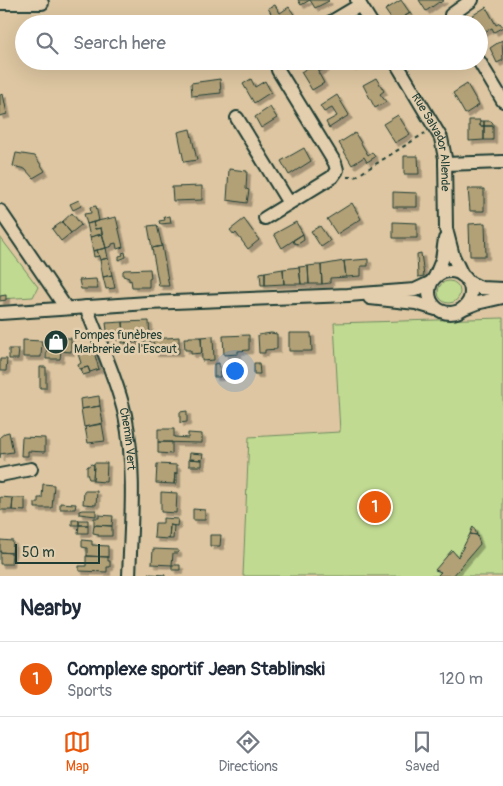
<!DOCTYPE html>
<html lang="en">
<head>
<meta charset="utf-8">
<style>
	:root { --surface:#fff; --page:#f6f6f7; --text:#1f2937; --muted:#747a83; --line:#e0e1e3; --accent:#ea580c }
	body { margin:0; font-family:Pangolin,sans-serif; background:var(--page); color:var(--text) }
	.scale { position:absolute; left:15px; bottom:12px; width:85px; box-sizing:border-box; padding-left:5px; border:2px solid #1f3d34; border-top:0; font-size:14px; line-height:18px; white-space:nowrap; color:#1f3d34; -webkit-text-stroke:4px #e3cead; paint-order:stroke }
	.you { position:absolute; left:234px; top:370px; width:18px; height:18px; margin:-12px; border:4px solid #fff; border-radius:50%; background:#1a73e8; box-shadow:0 0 0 8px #1a73e833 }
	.badge { display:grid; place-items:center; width:32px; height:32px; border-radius:50%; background:var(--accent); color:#fff; font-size:16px; font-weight:700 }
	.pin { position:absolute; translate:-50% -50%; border:2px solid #fff; box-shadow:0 1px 5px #0006 }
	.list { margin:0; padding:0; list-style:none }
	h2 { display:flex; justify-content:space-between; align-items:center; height:65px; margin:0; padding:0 20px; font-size:21px }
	h2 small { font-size:16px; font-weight:400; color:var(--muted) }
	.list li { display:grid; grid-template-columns:32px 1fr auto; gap:15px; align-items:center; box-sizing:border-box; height:75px; padding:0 20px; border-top:1px solid var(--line) }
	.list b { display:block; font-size:19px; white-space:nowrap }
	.list p { margin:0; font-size:16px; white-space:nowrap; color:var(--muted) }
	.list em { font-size:16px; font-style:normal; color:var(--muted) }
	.icon { flex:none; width:28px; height:28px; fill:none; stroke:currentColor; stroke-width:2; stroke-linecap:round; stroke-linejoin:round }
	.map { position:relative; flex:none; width:503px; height:576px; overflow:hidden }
	.search { position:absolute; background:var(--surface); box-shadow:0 5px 20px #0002; left:15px; right:15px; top:15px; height:55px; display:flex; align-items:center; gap:12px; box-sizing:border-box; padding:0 18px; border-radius:28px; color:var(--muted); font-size:19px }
	.sheet { height:140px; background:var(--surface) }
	nav { display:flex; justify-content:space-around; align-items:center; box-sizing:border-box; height:70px; border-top:1px solid var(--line); background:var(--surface); font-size:14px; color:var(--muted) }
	nav a { display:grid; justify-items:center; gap:2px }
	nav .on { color:var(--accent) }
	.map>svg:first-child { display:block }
	.green { fill:#c0da91; stroke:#708c62 }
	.building { fill:#b2a077; stroke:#1f3d34; filter:url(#shadow) }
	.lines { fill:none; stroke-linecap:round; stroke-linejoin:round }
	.minor-casing { stroke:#1f3d34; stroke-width:16 }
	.path { stroke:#1f3d34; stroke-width:2; stroke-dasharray:4 4; stroke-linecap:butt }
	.minor { stroke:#e3cead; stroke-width:12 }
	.labels { text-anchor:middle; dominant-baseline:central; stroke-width:5; stroke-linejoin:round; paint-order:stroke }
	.street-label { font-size:12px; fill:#1f3d34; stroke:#e3cead }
	.poi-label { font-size:12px; fill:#1f3d34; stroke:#e3cead; text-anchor:start }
</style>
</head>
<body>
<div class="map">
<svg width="503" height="576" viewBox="0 0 503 576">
	<defs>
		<filter id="shadow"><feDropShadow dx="3.5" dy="3.5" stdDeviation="0" flood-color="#0004"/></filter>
	</defs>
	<rect width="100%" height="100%" fill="#ddc6a1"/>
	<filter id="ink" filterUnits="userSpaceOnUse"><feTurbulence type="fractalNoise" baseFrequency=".02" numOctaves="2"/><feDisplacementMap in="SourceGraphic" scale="10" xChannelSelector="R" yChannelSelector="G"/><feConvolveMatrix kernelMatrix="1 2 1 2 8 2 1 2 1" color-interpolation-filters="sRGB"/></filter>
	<g filter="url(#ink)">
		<!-- green -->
		<path class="green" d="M0,237l38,50 -5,10 -33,2z
			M438 292a11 11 0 1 1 22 0a11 11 0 1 1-22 0Z
			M503,318v258h-260l6,-139 91,-5 -6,-109z"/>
		<!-- building -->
		<path class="building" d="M298,0h12l-9,5z
			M310,0h18l1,1 -14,7z
			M401,0l9,13 -16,10 -9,-13z
			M419,0h25l-4,3 -1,-1 -13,9z
			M275,5l5,8 9,-6 8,12 -8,5h-12l-9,-16z
			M486,7l10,18 4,-2 3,4 -9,5 -2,-4 -11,6 -2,-10h-4l-5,-7z
			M410,13l4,6 -4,3 1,2h-18z
			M502,40l1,20 -6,3 -7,-15z
			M318,61h4l4,7 -8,4 6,11 -12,7 -11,-18z
			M330,61h13l-10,6z
			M348,61h15l-11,7z
			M376,78l8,13 -4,3 6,8 -11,6 -12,-23z
			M220,79l1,14 -29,3 -1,-13z
			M251,79l4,8 10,-6 6,11 -17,11 -11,-19z
			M467,84l12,21 -14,9 -12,-21z
			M3,94l4,20 -7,2v-21z
			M337,95l12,20 -20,13 -3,-6 11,-6 -5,-8 -8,4 -4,-6z
			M270,107l7,11 -16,10 -6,-11z
			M398,115l12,19 -15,9 -12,-19z
			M469,120h11v6h4v14l-15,1z
			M480,121h4v5h-4z
			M484,121h7l2,2v3h-9z
			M484,126h9v14h-9z
			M190,129l7,31 -13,2 -6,-30z
			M355,133l13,22 4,-3 3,5 -8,5 -3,-5 -12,8 -13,-22z
			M304,148l7,13 -22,14 -8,-14z
			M16,153l19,3 10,15 -12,7 -8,-9 -12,-3z
			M404,156h14l1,18h-15z
			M229,169l18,2 -1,18 3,1 -2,13 -20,-3z
			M202,186v14l-29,1 -1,-14z
			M468,189h16v22h-14z
			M393,192l24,1v14h-24z
			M79,200l2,6 -8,4 -3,-6z
			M352,203l9,16 -24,15 -10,-15z
			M96,206l3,15 -12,3 -3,-10 7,-1 -1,-6z
			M72,213l9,12 -10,8 -9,-11z
			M170,216l1,7 -11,1 -1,-3 6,-1 -1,-3z
			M116,217l7,30 -6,2 -1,-6 -4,1v2l-6,2 -5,-20 -6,1 -2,-7z
			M244,219l15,21 -11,9 -12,-16 -2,2 -4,-5z
			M62,222l9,11 -10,8 -9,-12z
			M93,222l2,7 6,-1 1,6 -12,3 -3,-13z
			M296,222l7,12 -21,14 -8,-14z
			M393,222l24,1v15h-24z
			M485,223l1,33h-16l-1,-32z
			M157,225l5,21 -10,2 -4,-22z
			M320,226l10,15 -9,6 -10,-16z
			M102,234l4,14 -13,3 -3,-14z
			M303,234l1,6 -6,4 -4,-1 -1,-3z
			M162,246l7,40h-10l-7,-38z
			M106,248l2,10 -8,2 -3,-10z
			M97,250l2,6 -5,1 -1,-6z
			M125,252l1,5 -7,3v-4l4,-1 -1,-2z
			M421,253l3,23 -6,1 -1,-23z
			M108,258l4,17 -9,2 -3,-17z
			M368,259v7h-7v10l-15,1 -2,-16z
			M344,261l2,16 -16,1v5l-8,1 -1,-19z
			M316,265h5l1,19h-13l-1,-18z
			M308,266l1,18h-8l-2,-17z
			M299,267l2,17h-17l-1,-15z
			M150,269l1,9 -2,1v8h-17l-1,-7 -2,1v-3l-6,-2v-5l1,-1z
			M283,269l1,15 -19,1v-13z
			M265,272v13h-4l-1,-12z
			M112,275l3,13 -9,1 -3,-12z
			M96,279l2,10h-17l-2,-9z
			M6,295v5l-6,1v-5z
			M149,321l1,21 -24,1 -2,-7 -1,-14z
			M123,322l1,14 2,7h-4l-1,-9h-6v3l-7,1 -2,-15z
			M271,333l6,1v15l-12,1v3h-6l-1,-18z
			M289,333h22l1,18h-23z
			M249,335v15l-11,1v3l-14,1 -1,-19z
			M213,336l1,24 -12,1 -1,-24z
			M179,337v16h-25l-1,-14z
			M189,337h12l1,16 -11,1v-4h-6l-1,-12h5z
			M47,338h24v14l-10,-1 -1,8h-14z
			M23,340l19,1 -1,16h-18z
			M9,349h10l-1,10h-9z
			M93,349l6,20 -9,3 -2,-5 -9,2 -1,-4 3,-2 -3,-9z
			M0,359h7l-1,12h-6z
			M219,363l1,14h-6v-13z
			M254,363h5l1,11h-6z
			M40,367h6v21h-6z
			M88,367l2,6 -7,2 -2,-6z
			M99,396l1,10 -19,3 -1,-10z
			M100,406l3,17 -19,4 -3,-18z
			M187,411v11l-7,1v-11z
			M102,424l3,17 -17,2 -3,-16z
			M158,429h16v8l14,1v-5l14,1v9l-44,-1z
			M9,432l4,20 -13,2v4v-21l5,-4z
			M22,437l23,1v14l-17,-1v5h-7z
			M158,442h14v12l-14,-1z
			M190,453l13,1 -1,6 -13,-1z
			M189,459l13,1v6h-13z
			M94,463h13l-1,19 -13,-1z
			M91,464l3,1 -1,14h-4l-2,-5v-7z
			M157,464l20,1v8h-2l-1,11 -18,-1z
			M175,473h2v11h-3z
			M43,484l11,1 -2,23h-17v-5h3v-5h4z
			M84,491h13l-1,14 -13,-1z
			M161,492l16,1 -1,20 -15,-1z
			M0,497l13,1 -1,12h-12z
			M13,498h12v13l-13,-1z
			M60,503l16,1 -1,5h-15z
			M193,509l12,1v10h-12z
			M82,510h14v6l-17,-2v-3z
			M99,515l14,1 -1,10 -18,-1v-7h5z
			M163,518l15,1 -1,7 -7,-1 -1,14 -15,-1 1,-15h8z
			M72,520h7v5h-7z
			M79,520h9v5h-9z
			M79,525h9v8h-10z
			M94,525l18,1v10h-14v-2l-5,-1z
			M170,525l4,1 -1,13h-4z
			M473,526l2,4 2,5 -7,-1z
			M470,534l7,1 3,9 -27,32h-16l4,-4 -6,-2 17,-20 6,7z
			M210,535h11l-1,11h-10z
			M0,540l13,1 -1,12 -12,-1z
			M82,540l10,1v4l16,1v11l-21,-1v-8l-5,-1z
			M153,549l25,1v3h-5l-1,12 -20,-1z
			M0,552l12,1 -1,11h-11z
			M86,556l22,1v4h2v6h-3v5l-28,-1v-5h7z
			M172,565h8v5h-8z
			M148,574l17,1v1h-17z"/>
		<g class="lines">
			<defs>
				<g id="minor">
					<path d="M357,0l15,24"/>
					<path d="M0,3h42"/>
					<path d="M328,24l32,-19"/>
					<path d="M456,24l-5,-9 21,-15"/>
					<path id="s1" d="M395,61l46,77 4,20 1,71 7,27 9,19"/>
					<path d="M479,61l24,40"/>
					<path d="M237,118l52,85"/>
					<path d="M445,164l58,-2"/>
					<path d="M0,211l66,97"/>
					<path d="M265,218l67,-41 5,-7 -2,-7 -57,-93 -2,-9"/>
					<circle cx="450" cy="292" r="21"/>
					<path d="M435,277l7,-17 3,-21"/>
					<path d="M468,282l13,6 22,1"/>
					<path d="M370,298l46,5 20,6"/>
					<path id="s2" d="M86,307c13,34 31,73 39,108 11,53 6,108 4,161"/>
					<path d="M464,308l13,-5 26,-6"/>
					<path d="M0,313l148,-10 200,-8 67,-5 15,-7"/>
					<path d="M0,475l31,-6"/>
				</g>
			</defs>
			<!-- minor casing -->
			<use href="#minor" class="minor-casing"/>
			<!-- path -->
			<path class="path" d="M347,177h8l70,-44"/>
			<!-- minor -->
			<use href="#minor" class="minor"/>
		</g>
	</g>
	<!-- icons -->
	<defs>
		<symbol id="shop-disc" viewBox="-11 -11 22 22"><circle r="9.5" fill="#1f3d34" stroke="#e3cead"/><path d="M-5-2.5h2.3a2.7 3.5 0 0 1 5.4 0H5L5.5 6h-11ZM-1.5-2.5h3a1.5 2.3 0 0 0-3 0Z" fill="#fff"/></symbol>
	</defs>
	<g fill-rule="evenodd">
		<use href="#shop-disc" x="42" y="328" width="28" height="28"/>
	</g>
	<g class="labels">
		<!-- street labels -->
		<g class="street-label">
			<text stroke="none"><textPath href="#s1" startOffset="91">Rue Salvador Allende</textPath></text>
			<text stroke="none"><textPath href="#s2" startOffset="139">Chemin Vert</textPath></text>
		</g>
		<!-- poi labels -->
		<g class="poi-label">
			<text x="74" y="335">Pompes funèbres<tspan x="74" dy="14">Marbrerie de l'Escaut</tspan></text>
		</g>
	</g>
</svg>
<div class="scale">50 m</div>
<div class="you"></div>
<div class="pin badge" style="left:375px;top:507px">1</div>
<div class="search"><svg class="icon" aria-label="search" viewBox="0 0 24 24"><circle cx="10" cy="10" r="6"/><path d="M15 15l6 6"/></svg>Search here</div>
</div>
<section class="sheet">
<h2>Nearby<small></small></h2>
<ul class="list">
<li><span class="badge">1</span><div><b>Complexe sportif Jean Stablinski</b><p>Sports</p></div><em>120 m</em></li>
</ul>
</section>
<nav>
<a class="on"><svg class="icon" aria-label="map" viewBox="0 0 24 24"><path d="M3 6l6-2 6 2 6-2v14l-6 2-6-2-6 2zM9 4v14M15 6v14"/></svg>Map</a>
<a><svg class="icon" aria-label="directions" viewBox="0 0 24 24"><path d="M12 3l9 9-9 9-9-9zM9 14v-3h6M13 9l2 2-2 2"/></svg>Directions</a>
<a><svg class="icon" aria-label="saved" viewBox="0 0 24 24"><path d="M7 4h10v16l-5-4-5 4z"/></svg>Saved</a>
</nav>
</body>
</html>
